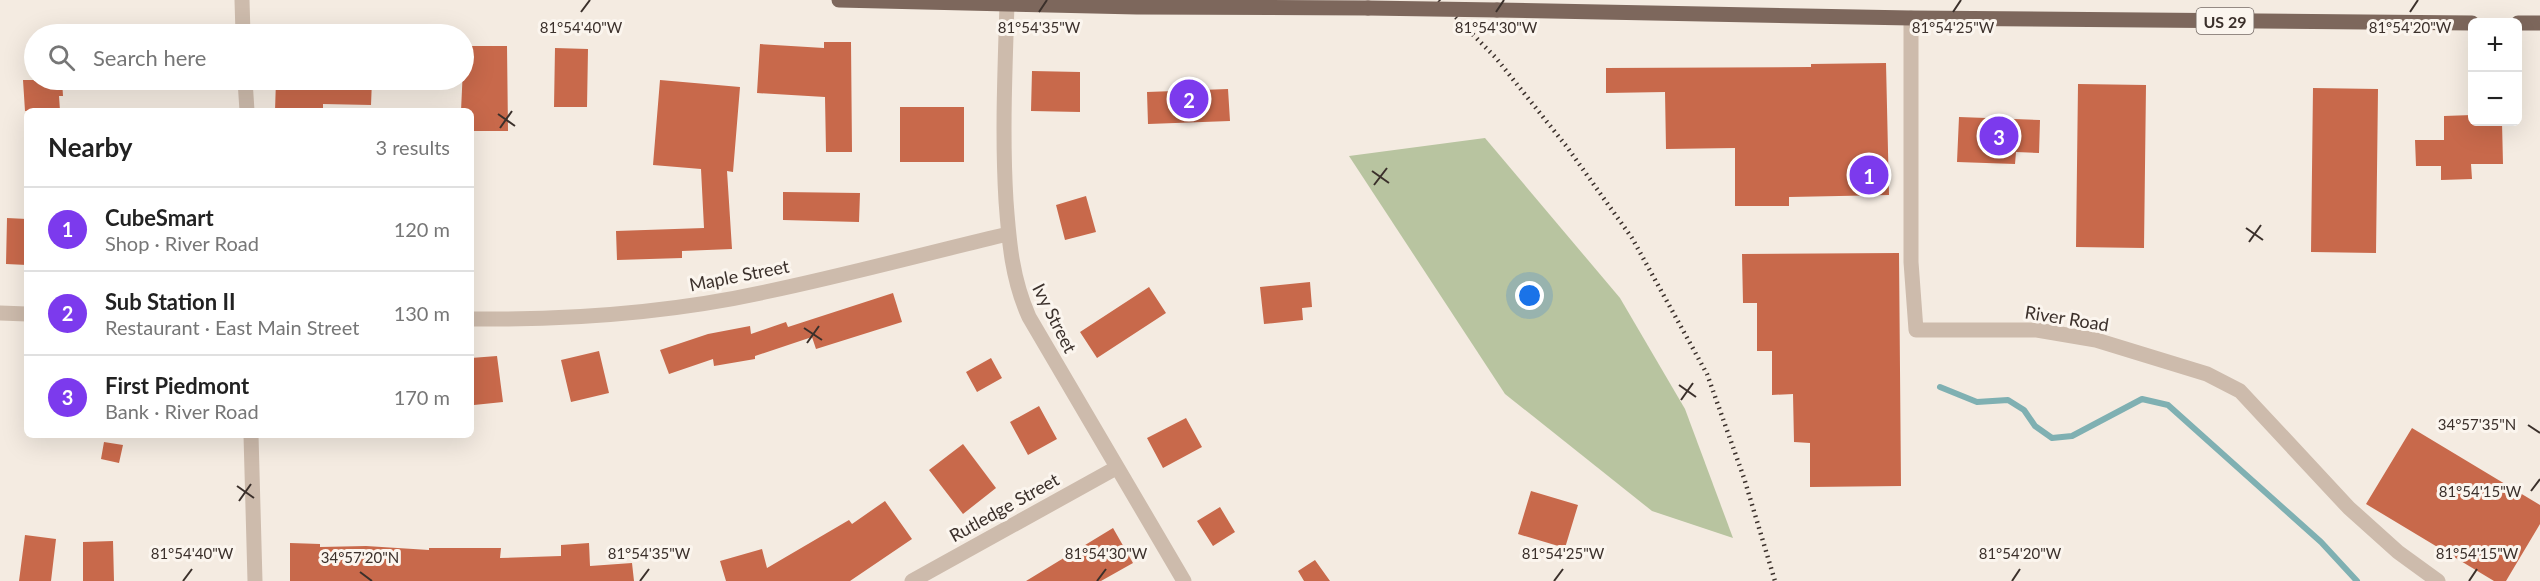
<!DOCTYPE html>
<html lang="en">
<head>
<meta charset="utf-8">
<style>
	:root { --surface:#fff; --page:#f2f2f2; --text:#222; --muted:#767676; --line:#e0e0e0; --accent:#7c3aed }
	body { margin:0; font-family:Lato,sans-serif; background:var(--page); color:var(--text) }
	.controls { position:absolute; right:18px; top:18px; display:grid; overflow:hidden; border-radius:9px; box-shadow:0 6px 24px #0002 }
	.controls button { width:54px; height:54px; display:grid; place-items:center; padding:0; border:0; border-bottom:2px solid var(--line); background:var(--surface); color:var(--text); font:30px sans-serif }
	.you { position:absolute; left:1530px; top:296px; width:21px; height:21px; margin:-15px; border:4px solid #fff; border-radius:50%; background:#1a73e8; box-shadow:0 0 0 9px #1a73e833 }
	.badge { display:grid; place-items:center; width:39px; height:39px; border-radius:50%; background:var(--accent); color:#fff; font-size:20px; font-weight:700 }
	.pin { position:absolute; translate:-50% -50%; border:3px solid #fff; box-shadow:0 2px 6px #0006 }
	.list { margin:0; padding:0; list-style:none }
	h2 { display:flex; justify-content:space-between; align-items:center; height:78px; margin:0; padding:0 24px; font-size:26px }
	h2 small { font-size:20px; font-weight:400; color:var(--muted) }
	.list li { display:grid; grid-template-columns:39px 1fr auto; gap:18px; align-items:center; box-sizing:border-box; height:84px; padding:0 24px; border-top:2px solid var(--line) }
	.list b { display:block; font-size:22px; white-space:nowrap }
	.list p { margin:0; font-size:20px; white-space:nowrap; color:var(--muted) }
	.list em { font-size:20px; font-style:normal; color:var(--muted) }
	.icon { flex:none; width:33px; height:33px; fill:none; stroke:currentColor; stroke-width:2; stroke-linecap:round; stroke-linejoin:round }
	.map { position:relative; flex:none; width:2540px; height:581px; overflow:hidden }
	.search { position:absolute; background:var(--surface); box-shadow:0 6px 24px #0002; left:24px; top:24px; width:450px; height:66px; display:flex; align-items:center; gap:15px; box-sizing:border-box; padding:0 21px; border-radius:33px; color:var(--muted); font-size:22px }
	.panel { position:absolute; background:var(--surface); box-shadow:0 6px 24px #0002; left:24px; top:108px; width:450px; height:330px; border-radius:9px }
	.map>svg:first-child { display:block }
	.green { fill:#b8c4a0 }
	.lines { fill:none; stroke-linecap:round; stroke-linejoin:round }
	.stream { stroke:#7fb0b2; stroke-width:6 }
	.building { fill:#c8694b }
	.street { stroke:#cdbbac; stroke-width:15 }
	.primary { stroke:#7d675c; stroke-width:15 }
	.rail { stroke:#3b302b; stroke-width:4.5; stroke-dasharray:1.5 4.5; stroke-linecap:butt }
	.primary-bridge { stroke:#7d675c; stroke-width:15 }
	.ticks { fill:none; stroke:#3b302b; stroke-width:2 }
	.labels { text-anchor:middle; dominant-baseline:central; stroke-width:6; stroke-linejoin:round; paint-order:stroke }
	.shield { fill:#fbf5ee; stroke:#756b66; stroke-width:1.5 }
	.shield-label { font-size:16px; font-weight:bold; fill:#3b302b }
	.street-label { font-size:18px; fill:#3b302b; stroke:#fbf5ee }
	.ticks-label { font-size:15px; text-anchor:middle; fill:#3b302b; stroke:#fbf5ee; stroke-width:6; stroke-linejoin:round; paint-order:stroke }
</style>
</head>
<body>
<div class="map">
<svg width="2540" height="581" viewBox="0 0 2540 581">
	<rect width="100%" height="100%" fill="#f4ebe1"/>
	<!-- green -->
	<path class="green" d="M1485,138l135,160 65,111 48,129 -81,-27 -147,-117 -156,-238z"/>
	<g class="lines">
		<!-- stream -->
		<path class="stream" d="M1940,387l37,15 31,-2 16,10 11,16 17,12 20,-2 70,-37 26,6 153,137 36,39"/>
	</g>
	<!-- building -->
	<path class="building" d="M824,42h27l1,110h-26l-1,-55 -68,-4 3,-49 64,4z
		M464,46h43l1,85h-37v-20h-10z
		M555,48l33,1 -1,58h-33z
		M1886,63l3,132 -100,2v9h-54v-58l-69,1 -1,-57 -59,1v-25l205,-1v-3z
		M1032,71l48,1v40l-49,-1z
		M23,80h39l1,16h-4l1,15h-35z
		M276,80h96l-1,25 -48,-1v7h-48z
		M660,80l80,7 -7,85 -6,-1 5,78 -50,2v7l-65,2 -1,-29 88,-3 -3,-59 -48,-4z
		M2078,84l68,1 -2,163 -68,-1z
		M2313,88l65,1 -2,164 -65,-1z
		M1228,89l2,32 -82,3 -1,-32z
		M900,107h64v55h-64z
		M2472,115v7h30l1,42h-32l1,15 -31,1v-14h-25l-1,-26h29v-24z
		M1959,117l81,3 -1,33 -23,-1 -1,12 -58,-2z
		M783,192l77,1 -1,29 -76,-2z
		M1086,196l10,36 -31,8 -9,-35z
		M7,218l20,1v46l-21,-1z
		M1899,253l2,233 -91,1v-44l-16,-1 -1,-48 -21,1v-44h-15v-48h-14l-1,-49z
		M1310,282l2,25 -10,1 1,12 -39,4 -4,-37z
		M1149,287l17,26 -69,45 -17,-26z
		M893,293l9,29 -86,27 -4,-12 -57,19v3l-41,7 -1,-7 -44,15 -9,-24 48,-16 42,-8 1,8 35,-12 2,5z
		M599,351l10,42 -38,9 -10,-42z
		M497,356l6,46 -29,3 -3,-47z
		M991,358l11,20 -25,14 -11,-20z
		M1039,406l18,33 -29,16 -18,-33z
		M1186,418l16,29 -39,21 -16,-30z
		M2412,428l128,77v19l-34,57h-12l-128,-77z
		M104,442l19,3 -4,18 -18,-4z
		M963,444l33,44 -33,26 -34,-44z
		M1531,491l47,14 -13,43 -47,-14z
		M885,501l27,38 -62,42h-124l-6,-20 42,-12 5,19 82,-48 3,4z
		M1220,507l15,25 -22,14 -16,-25z
		M1113,528l20,35 -32,18h-75z
		M25,535l31,4 -5,42h-32z
		M113,541l1,40h-31v-39z
		M290,543l30,1v3l46,-1 63,4v-2h72l-1,10 61,-2v-11l28,-2 1,23 42,-3 2,18h-344z
		M1315,560l15,21h-26l-6,-10z"/>
	<g class="lines">
		<!-- street -->
		<path class="street" d="M242,0l1,34
			M1007,4c-2,66 -5,131 -1,197 3,41 6,78 23,116l155,264
			M1911,18v244l5,68h121l59,10 111,34 33,17 109,117 49,44 40,29
			M245,80l2,31
			M0,313l27,1
			M471,319c98,1 198,-6 294,-27 82,-17 162,-39 243,-58
			M251,435l4,146
			M912,581l204,-113"/>
		<!-- primary -->
		<path class="primary" d="M839,0l298,7 231,1
			M1497,10l414,8 561,5
			M2518,23h22"/>
		<!-- rail -->
		<path class="rail" d="M1439,0l57,58 71,89 65,91 75,136 37,104 31,103"/>
		<!-- primary-bridge -->
		<path class="primary-bridge" d="M1368,8l129,2"/>
	</g>
	<!-- ticks -->
	<path class="ticks" d="M581,12l9,-12M1039,12l8,-12M1496,12l8,-12M1953,12l8,-12M2410,12l8,-12M498,114l17,12M500,128l12,-17M1372,171l17,12M1374,185l13,-17M2246,228l17,12M2249,242l12,-17M804,328l18,12M807,343l12,-17M1679,385l17,12M1681,400l12,-17M2528,425l12,8M237,486l17,12M2531,491l9,-12M239,501l12,-17M360,572l12,9M183,581l9,-12M640,581l9,-12M1097,581l9,-12M1554,581l9,-12M2012,581l8,-12M2469,581l8,-12"/>
	<g class="labels">
		<!-- shield labels -->
		<rect class="shield" x="2196.5" y="8" width="57" height="26" rx="4.5"/>
		<g class="shield-label">
			<text x="2225" y="21">US 29</text>
		</g>
		<!-- street labels -->
		<g class="street-label">
			<text transform="translate(739 275) rotate(-11)">Maple Street</text>
			<text transform="translate(1055 318) rotate(63)">Ivy Street</text>
			<text transform="translate(2067 318) rotate(9)">River Road</text>
			<text transform="translate(1004 507) rotate(-29)">Rutledge Street</text>
		</g>
	</g>
	<g class="ticks-label">
		<text x="581" y="33">81°54'40"W</text>
		<text x="1039" y="33">81°54'35"W</text>
		<text x="1496" y="33">81°54'30"W</text>
		<text x="1953" y="33">81°54'25"W</text>
		<text x="2410" y="33">81°54'20"W</text>
		<text x="2477" y="430">34°57'35"N</text>
		<text x="2480" y="497">81°54'15"W</text>
		<text x="192" y="559">81°54'40"W</text>
		<text x="649" y="559">81°54'35"W</text>
		<text x="1106" y="559">81°54'30"W</text>
		<text x="1563" y="559">81°54'25"W</text>
		<text x="2020" y="559">81°54'20"W</text>
		<text x="2477" y="559">81°54'15"W</text>
		<text x="360" y="563">34°57'20"N</text>
	</g>
</svg>
<div class="controls">
<button>+</button>
<button>−</button>
</div>
<div class="you"></div>
<div class="pin badge" style="left:1869px;top:175px">1</div>
<div class="pin badge" style="left:1189px;top:99px">2</div>
<div class="pin badge" style="left:1999px;top:136px">3</div>
<div class="search"><svg class="icon" aria-label="search" viewBox="0 0 24 24"><circle cx="10" cy="10" r="6"/><path d="M15 15l6 6"/></svg>Search here</div>
<section class="panel">
<h2>Nearby<small>3 results</small></h2>
<ul class="list">
<li><span class="badge">1</span><div><b>CubeSmart</b><p>Shop · River Road</p></div><em>120 m</em></li>
<li><span class="badge">2</span><div><b>Sub Station II</b><p>Restaurant · East Main Street</p></div><em>130 m</em></li>
<li><span class="badge">3</span><div><b>First Piedmont</b><p>Bank · River Road</p></div><em>170 m</em></li>
</ul>
</section>
</div>
</body>
</html>
